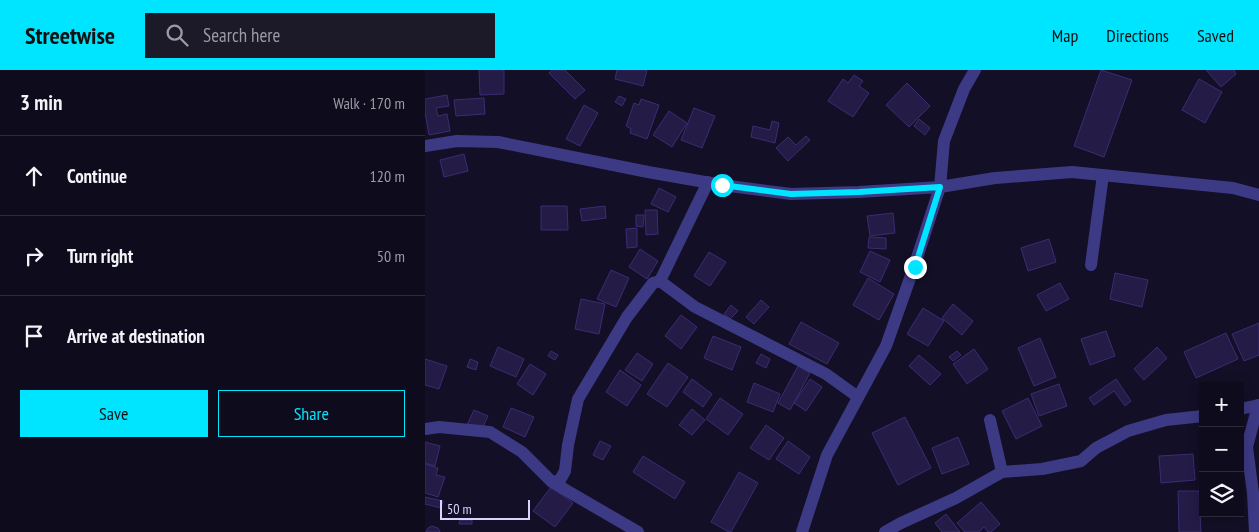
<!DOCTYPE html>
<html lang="en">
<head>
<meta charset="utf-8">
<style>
	:root { --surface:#0e0b1c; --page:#1c1929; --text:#f1f3f6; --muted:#9b9ba3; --line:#2e2b3b; --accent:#00e5ff }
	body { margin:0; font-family:"PT Sans Narrow",sans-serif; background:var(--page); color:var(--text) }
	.controls { position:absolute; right:15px; bottom:15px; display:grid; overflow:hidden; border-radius:0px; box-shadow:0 2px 12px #0003 }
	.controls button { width:45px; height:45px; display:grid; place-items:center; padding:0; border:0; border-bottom:1px solid var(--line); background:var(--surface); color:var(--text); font:25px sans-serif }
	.scale { position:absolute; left:15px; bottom:12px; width:90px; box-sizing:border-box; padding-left:5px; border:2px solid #d9d4ff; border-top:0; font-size:14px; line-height:18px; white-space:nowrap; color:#d9d4ff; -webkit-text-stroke:4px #130f26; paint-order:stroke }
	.stop { position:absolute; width:15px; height:15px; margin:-11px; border:4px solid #00e5ff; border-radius:50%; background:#fff }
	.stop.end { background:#00e5ff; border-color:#fff; box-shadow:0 1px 5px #0008 }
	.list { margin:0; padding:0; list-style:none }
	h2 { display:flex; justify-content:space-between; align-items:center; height:65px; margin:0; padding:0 20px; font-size:21px }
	h2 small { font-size:16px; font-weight:400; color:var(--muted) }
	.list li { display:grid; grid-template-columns:32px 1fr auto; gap:15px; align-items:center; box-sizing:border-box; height:80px; padding:0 20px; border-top:1px solid var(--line) }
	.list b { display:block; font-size:19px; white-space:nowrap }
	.list em { font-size:16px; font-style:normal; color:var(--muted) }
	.actions { display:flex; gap:10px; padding:15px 20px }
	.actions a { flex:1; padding:11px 0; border:1px solid var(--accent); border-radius:0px; text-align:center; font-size:18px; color:var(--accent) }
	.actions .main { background:var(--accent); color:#111 }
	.icon { flex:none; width:28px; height:28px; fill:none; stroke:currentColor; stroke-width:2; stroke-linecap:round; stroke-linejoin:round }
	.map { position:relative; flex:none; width:834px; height:462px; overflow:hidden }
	header { display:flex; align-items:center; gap:30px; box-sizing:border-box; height:70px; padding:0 25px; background:var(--accent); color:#111 }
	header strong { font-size:24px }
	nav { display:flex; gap:28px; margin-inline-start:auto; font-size:18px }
	.search { width:350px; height:45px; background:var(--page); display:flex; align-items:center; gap:12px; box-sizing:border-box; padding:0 18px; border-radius:0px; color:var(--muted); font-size:19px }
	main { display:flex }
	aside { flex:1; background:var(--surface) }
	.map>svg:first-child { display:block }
	.building { fill:#241b47; stroke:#3b2d73 }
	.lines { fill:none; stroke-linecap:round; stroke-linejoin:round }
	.minor { stroke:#3d3a85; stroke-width:12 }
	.route { stroke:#00e5ff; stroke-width:6 }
</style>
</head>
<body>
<header>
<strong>Streetwise</strong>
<div class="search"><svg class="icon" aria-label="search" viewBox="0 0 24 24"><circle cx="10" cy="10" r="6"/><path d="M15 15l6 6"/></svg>Search here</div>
<nav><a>Map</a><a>Directions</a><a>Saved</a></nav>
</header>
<main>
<aside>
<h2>3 min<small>Walk · 170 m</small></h2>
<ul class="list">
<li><svg class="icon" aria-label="ahead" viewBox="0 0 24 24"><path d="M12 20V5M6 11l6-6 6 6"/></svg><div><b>Continue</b></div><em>120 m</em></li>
<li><svg class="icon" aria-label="right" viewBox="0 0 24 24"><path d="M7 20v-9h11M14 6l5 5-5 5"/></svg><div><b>Turn right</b></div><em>50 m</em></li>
<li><svg class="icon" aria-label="arrive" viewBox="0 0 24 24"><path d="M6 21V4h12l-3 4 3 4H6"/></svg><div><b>Arrive at destination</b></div></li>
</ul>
<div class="actions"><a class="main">Save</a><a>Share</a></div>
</aside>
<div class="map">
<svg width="834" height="462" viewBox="0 0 834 462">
	<rect width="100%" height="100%" fill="#130f26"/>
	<!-- building -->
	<path class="building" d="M54,0h25v24l-24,1z
		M127,0h13l20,20 -10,9 -26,-26z
		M192,0h30l-4,16 -28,-7z
		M676,0l31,10 -28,77 -30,-11z
		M781,0h28l2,4 -15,13z
		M429,5l9,6 -4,5 10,7 -16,24 -25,-16 15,-22 5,4z
		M774,9l23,13 -17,31 -23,-13z
		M482,13l23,23 -21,21 -23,-22z
		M22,25l2,11 -13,2 2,8 9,-2 3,17 -21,4 -4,-23v-13z
		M194,26l7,3 -4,7 -7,-4z
		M59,28l1,16 -29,2 -2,-16z
		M216,29l18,6 -12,34 -17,-6 1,-4 -5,-3 8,-23 5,2z
		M159,35l14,8 -18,33 -14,-7z
		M269,38l21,8 -13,32 -21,-8z
		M244,41l18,12 -15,24 -19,-12z
		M494,49l11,9 -5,7 -11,-9z
		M347,51l7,2 -4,20 -24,-6 2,-11 17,4z
		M381,66l4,4 -22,21 -12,-13 12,-11 8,8z
		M39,84l4,17 -24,6 -4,-17z
		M234,118l17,9 -8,15 -17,-8z
		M116,136h26l1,24h-27z
		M180,136l1,12 -24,3 -2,-12z
		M220,140h12l1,24 -12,1z
		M468,143l2,20 -25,3 -3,-20z
		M211,145h8l-1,12 -7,-1z
		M212,158v19l-10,1 -1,-19z
		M444,167l17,1v11l-18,-1z
		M624,169l7,23 -28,9 -7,-23z
		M215,179l18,12 -11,18 -18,-12z
		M445,181l20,9 -10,22 -20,-10z
		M284,182l17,10 -16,24 -16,-10z
		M186,200l18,8 -13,29 -19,-8z
		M690,203l33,7 -6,27 -32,-8z
		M443,208l26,16 -15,26 -26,-15z
		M635,213l9,16 -23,12 -9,-16z
		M156,229l24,5 -6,30 -24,-5z
		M336,230l8,7 -15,17 -8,-7z
		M528,234l20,17 -11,14 -20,-17z
		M306,235l7,6 -8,8 -6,-5z
		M498,238l21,13 -16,25 -21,-12z
		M256,245l16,12 -16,22 -16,-13z
		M376,252l38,21 -12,21 -38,-20z
		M834,253v32l-15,6 -12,-27z
		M681,261l9,25 -25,9 -9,-26z
		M801,263l12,26 -42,19 -12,-26z
		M288,266l28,11 -9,23 -28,-12z
		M615,268l16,39 -22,9 -16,-38z
		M73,277l26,12 -8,18 -26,-11z
		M732,277l10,11 -23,22 -10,-11z
		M549,279l14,20 -21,15 -14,-20z
		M126,281l7,4 -3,5 -7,-4z
		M532,281l4,4 -8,6 -4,-4z
		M212,283l16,11 -11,17 -17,-11z
		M336,284l9,5 -4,9 -10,-5z
		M494,285l22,19 -11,11 -21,-19z
		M0,289l22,7 -8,23 -14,-4z
		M45,289l8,3 -2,8 -9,-3z
		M243,293l20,14 -21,30 -20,-13z
		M105,294l16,10 -13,21 -16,-11z
		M373,296l12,7 -20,37 -12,-7z
		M195,300l21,15 -14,21 -21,-14z
		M267,309l20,15 -9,13 -20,-15z
		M385,309l12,8 -16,24 -12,-8z
		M691,309l15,22 -6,5 -11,-15 -20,14 -5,-7z
		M329,313l26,11 -7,18 -26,-10z
		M634,314l8,22 -28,10 -8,-22z
		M295,328l23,16 -15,21 -22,-16z
		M603,328l14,28 -26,13 -14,-28z
		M86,338l23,9 -9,20 -22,-10z
		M267,339l13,11 -13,15 -13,-10z
		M49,340l14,6 -7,15 -14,-6z
		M480,347l26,51 -33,17 -26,-52z
		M341,355l18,13 -15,22 -19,-12z
		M533,367l11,27 -27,10 -10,-26z
		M175,371l11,5 -8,14 -10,-5z
		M363,371l22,16 -11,17 -23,-15z
		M0,372l15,4 -5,20 -10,-3z
		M768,384l2,26 -34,3 -2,-27z
		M218,386l42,26 -10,17 -42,-27z
		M0,394l13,4 -2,7 9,2 -7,20 -13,-4z
		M314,402l19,11 -27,49h-2l-18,-10z
		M126,417l22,16 -18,24 -22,-16z
		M753,421h21l2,41h-22z
		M0,427l18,4 -2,7 -16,-4z
		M556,432l19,22 -9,8h-3l-4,-5 -5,5h-14l-8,-9z
		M521,444l14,18h-18l-7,-9z
		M35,450h12v4h-13z
		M7,456l6,2 2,4h-14l2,-4z"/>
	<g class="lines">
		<!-- minor -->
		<path class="minor" d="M0,76l32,-5 41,1 150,30 74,13 69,9 68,-2 81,-5 55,-9 77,-6 161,16 26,7
			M666,195l12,-90
			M235,211l48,-99
			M815,339l19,-4
			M565,350l12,52
			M0,359l14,-2 51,5 32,20 30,30 8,-2 5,-9 3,-26 10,-46 49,-82 26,-34 7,-2 35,26 131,67 32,23
			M815,367l7,10 6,46 2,39
			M822,377l11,-42
			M127,412l86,50
			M377,462l25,-77 59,-109 28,-79 26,-80 4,-46 20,-52 11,-19
			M460,462l16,-9 55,-25 46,-26 40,-3 39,-8 15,-13 32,-17 38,-11 37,-4"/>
	</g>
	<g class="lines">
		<!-- route -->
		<path class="route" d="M297,115l69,9 68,-2 81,-5 -25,80"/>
	</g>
</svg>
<div class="controls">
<button>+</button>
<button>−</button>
<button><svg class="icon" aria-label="layers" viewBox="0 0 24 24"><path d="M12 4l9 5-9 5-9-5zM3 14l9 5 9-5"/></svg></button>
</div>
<div class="scale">50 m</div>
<div class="stop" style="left:297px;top:115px"></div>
<div class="stop end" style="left:490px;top:197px"></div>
</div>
</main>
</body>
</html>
